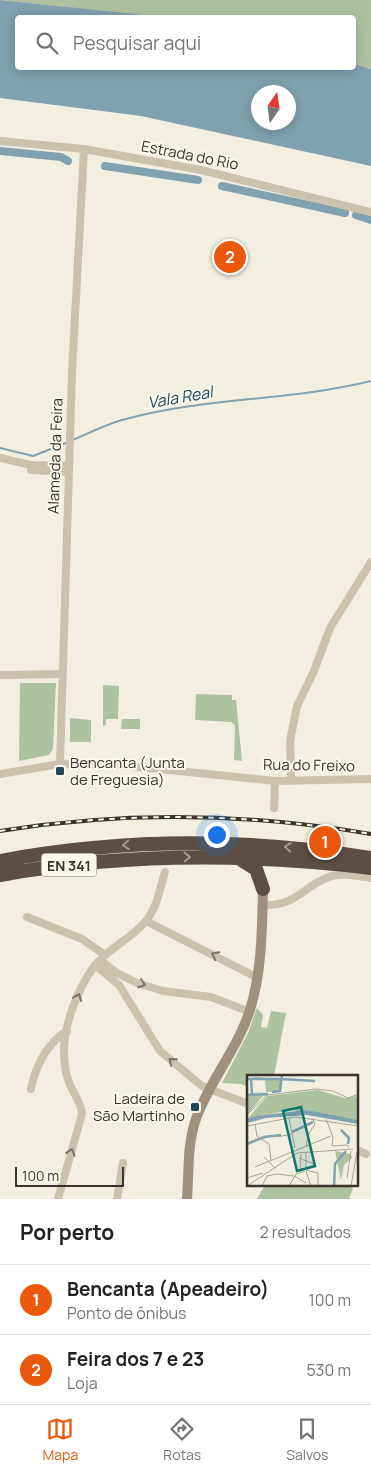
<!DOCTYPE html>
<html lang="pt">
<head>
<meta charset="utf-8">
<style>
	:root { --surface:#fff; --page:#f6f6f6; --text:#222; --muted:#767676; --line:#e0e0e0; --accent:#ea580c }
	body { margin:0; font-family:Manrope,sans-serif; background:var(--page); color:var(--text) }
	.compass { position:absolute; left:251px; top:85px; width:45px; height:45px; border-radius:50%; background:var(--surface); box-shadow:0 2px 12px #0003; rotate:13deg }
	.scale { position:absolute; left:15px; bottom:12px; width:109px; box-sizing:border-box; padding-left:5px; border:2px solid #39332b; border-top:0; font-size:14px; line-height:18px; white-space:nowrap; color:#39332b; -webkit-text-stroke:4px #faf7ed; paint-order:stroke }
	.you { position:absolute; left:216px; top:834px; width:18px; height:18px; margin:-12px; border:4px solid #fff; border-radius:50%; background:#1a73e8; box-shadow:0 0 0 8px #1a73e833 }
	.badge { display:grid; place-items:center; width:32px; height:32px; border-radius:50%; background:var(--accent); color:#fff; font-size:16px; font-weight:700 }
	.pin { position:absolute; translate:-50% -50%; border:2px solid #fff; box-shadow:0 1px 5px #0006 }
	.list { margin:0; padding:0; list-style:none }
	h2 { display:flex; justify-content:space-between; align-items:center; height:65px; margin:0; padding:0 20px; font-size:21px }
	h2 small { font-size:16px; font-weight:400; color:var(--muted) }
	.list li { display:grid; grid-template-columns:32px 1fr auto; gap:15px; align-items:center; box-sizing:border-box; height:70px; padding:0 20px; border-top:1px solid var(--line) }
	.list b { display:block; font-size:19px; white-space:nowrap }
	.list p { margin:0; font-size:16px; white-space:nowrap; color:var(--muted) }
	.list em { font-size:16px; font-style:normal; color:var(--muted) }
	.icon { flex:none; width:28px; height:28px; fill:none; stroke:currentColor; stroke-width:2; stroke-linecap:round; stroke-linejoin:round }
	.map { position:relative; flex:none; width:371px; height:1199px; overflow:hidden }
	.search { position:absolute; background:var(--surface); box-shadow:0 2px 12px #0003; left:15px; right:15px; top:15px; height:55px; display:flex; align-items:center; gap:12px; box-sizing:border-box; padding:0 18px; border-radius:5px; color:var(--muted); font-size:19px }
	.sheet { height:205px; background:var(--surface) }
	nav { display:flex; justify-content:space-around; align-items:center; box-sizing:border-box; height:70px; border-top:1px solid var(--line); background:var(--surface); font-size:14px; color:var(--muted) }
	nav a { display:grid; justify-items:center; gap:2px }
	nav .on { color:var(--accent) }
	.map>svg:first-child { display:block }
	.green { fill:#aec2a0 }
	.water { fill:#80a1af; fill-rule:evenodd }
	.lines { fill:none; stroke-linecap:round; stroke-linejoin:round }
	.stream { stroke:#80a1af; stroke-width:2 }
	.canal { stroke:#80a1af; stroke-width:8 }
	.street { stroke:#cbc2ac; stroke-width:8 }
	.secondary { stroke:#9f927d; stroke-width:10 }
	.highway { stroke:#5a4f42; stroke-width:14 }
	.rail-casing { stroke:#39332b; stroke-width:4 }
	.rail { stroke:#faf7ed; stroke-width:2; stroke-dasharray:5.5; stroke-linecap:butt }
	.oneway { stroke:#a29b8f }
	.oneway2 { stroke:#7b7365 }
	.poi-dot { fill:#21485a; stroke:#faf7ed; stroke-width:2 }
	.labels { text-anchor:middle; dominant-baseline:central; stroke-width:4; stroke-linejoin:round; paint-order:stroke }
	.shield { fill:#faf7ed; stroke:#736e65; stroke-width:1 }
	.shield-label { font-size:14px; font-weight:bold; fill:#39332b }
	.street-label { font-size:15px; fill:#39332b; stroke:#faf7ed }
	.poi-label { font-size:15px; fill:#39332b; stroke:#faf7ed; text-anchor:start }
	.water-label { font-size:16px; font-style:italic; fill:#21485a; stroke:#faf7ed }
	.inset-river { fill:none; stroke:#80a1af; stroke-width:2.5 }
	.inset-road { fill:none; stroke:#a9a498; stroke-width:1 }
	.view { fill:#0f766e; fill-opacity:0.15; stroke:#0f766e; stroke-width:2.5 }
	.inset-edge { fill:none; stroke:#39332b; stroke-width:2.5 }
</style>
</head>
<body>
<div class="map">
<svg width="371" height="1199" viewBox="0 0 371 1199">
	<rect width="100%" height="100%" fill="#f3efe0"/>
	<!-- green -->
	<path class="green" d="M0,0h371v69l-17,-5v-46h-191z
		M20,683h36l-3,66 -4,6 -30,6z
		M103,685l16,1 -1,33h-12v6l-3,1z
		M196,694l36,1v5h4l6,61 -8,-1 1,-35 -4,-3 -36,-2z
		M70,718l21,2v22h-21z
		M122,719h18v10h-19z
		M257,1008l6,7 -2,12 6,1 4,-17 15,2 -12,63h-26v11l-7,-3 -19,-1 26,-50z
		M268,1185h86l-5,14h-92l6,-11z"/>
	<!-- water -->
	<path class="water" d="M0,0l163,17 -145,1v50h336v-4l17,5v97l-230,-50 -141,-18zM258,92h30v30h-30z"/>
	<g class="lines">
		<!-- stream -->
		<path class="stream" d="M73,440c17,-7 35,-17 53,-21 80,-22 165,-18 245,-38
			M0,448l33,8 33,-13"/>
		<!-- canal -->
		<path class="canal" d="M0,151l61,6 7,4
			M105,166l93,14
			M222,186l123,27
			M356,215l15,5"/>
		<!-- street -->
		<path class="street" d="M0,141l84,8 117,21 170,42
			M0,458l31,7 38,1
			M31,470l38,2
			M0,675l63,-1
			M60,764l12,-392 12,-223
			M0,774l60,-10 60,1 155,16 96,-2
			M291,779l-1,-38 7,-35 17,-35 16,-43 41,-66
			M274,808l1,-27
			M263,905c35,1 38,-18 66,-28 13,-5 29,-1 42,1
			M27,917l55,22 23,16
			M146,921l112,57
			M100,960l17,13 20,10 26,8 48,6 39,15
			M95,965l24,20 41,66 42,35 46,18
			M31,1089c4,-22 16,-46 36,-58
			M357,1150l9,4
			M58,1199l24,-85c-1,-13 -9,-20 -13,-32 -5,-12 -6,-31 -4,-45 4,-25 17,-58 34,-76 14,-15 34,-24 47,-40 11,-13 14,-33 19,-49
			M117,1199l6,-36"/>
		<!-- secondary -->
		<path class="secondary" d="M187,1199c2,-28 0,-57 10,-83 14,-37 41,-68 53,-106 12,-39 12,-80 13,-121"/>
		<!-- highway -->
		<path class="highway" d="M240,859l16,10 7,20
			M0,861c123,-23 247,-23 371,-3
			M0,875c123,-22 247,-22 371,-7"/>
		<defs>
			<path id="rail" d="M0,831c124,-20 248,-18 371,3"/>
		</defs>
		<!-- rail casing -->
		<use href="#rail" class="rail-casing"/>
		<!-- rail -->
		<use href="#rail" class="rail"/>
	</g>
	<!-- one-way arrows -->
	<defs><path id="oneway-chevron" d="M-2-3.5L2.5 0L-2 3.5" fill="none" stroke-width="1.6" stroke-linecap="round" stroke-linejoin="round" transform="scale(1.25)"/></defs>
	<g class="oneway">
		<use href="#oneway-chevron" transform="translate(126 845) rotate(176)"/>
		<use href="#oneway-chevron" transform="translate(288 847) rotate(-176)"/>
		<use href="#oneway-chevron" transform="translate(187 857) rotate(-1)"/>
	</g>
	<g class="oneway2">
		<use href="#oneway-chevron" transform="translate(215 955) rotate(-153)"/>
		<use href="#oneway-chevron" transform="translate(142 984) rotate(19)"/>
		<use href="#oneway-chevron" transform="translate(78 997) rotate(-68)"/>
		<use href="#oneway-chevron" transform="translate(172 1061) rotate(-140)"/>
		<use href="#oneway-chevron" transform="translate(71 1152) rotate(-73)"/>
	</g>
	<!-- markers -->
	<g class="poi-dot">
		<rect x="55" y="766" width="10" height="10" rx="2.5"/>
		<rect x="190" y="1102" width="10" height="10" rx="2.5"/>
	</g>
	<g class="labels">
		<!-- shield labels -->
		<rect class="shield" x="41.5" y="853.5" width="55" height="23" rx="4"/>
		<g class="shield-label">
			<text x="69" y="865">EN 341</text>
		</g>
		<!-- street labels -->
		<g class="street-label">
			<text transform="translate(190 155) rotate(11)">Estrada do Rio</text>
			<text transform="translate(55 456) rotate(-88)">Alameda da Feira</text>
			<text transform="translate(309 765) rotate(1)">Rua do Freixo</text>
		</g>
		<!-- poi labels -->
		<g class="poi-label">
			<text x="70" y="762">Bencanta (Junta<tspan x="70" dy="17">de Freguesia)</tspan></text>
			<text x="185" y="1098" text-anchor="end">Ladeira de<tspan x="185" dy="17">São Martinho</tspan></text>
		</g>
		<!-- water labels -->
		<g class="water-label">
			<text transform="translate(180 397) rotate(-10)">Vala Real</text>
		</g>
	</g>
	<!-- overview -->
	<g transform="translate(247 1075)">
		<rect width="111" height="111" fill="#f3efe0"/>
		<path d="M35,0l-2,16 -33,3 5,-1 -1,-14h-4l8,-2 26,2zM4,4h14l1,13 -14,1zM71,15l27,8 13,-2v24l-66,-10 -45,9 20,-23zM20,19l-5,3 -15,18v-20zM88,76l16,3 1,4 -8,7 -3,15z" fill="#aec2a0" fill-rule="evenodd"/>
		<path d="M59,35l52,10v4l-51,-9 -41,3 -19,5v-4l10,-3z" fill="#80a1af"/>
		<path class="inset-river" d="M0,4h35M4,4l1,15M35,4l33,2M25,17l8,-1 2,-16M0,20l21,-1M94,55l8,8 -1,6M45,57l21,-10M0,69l17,-7 17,-2M87,111l1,-22 11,-13"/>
		<path class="inset-road" d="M0,40l20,-20 49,-6 17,2 15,7 11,-4M42,43l6,30M79,44l7,18 -1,9 15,-1 2,3M8,49l2,12 12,8 2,16M0,51l48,-9 64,9M30,62l15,-3M59,72l2,-12 7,-11 -3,-6M17,82l11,11M52,83l15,6M8,92l76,-31M59,95l12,3v13M59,95v-18M59,96l5,15M53,97l1,-18M0,103l16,-5M100,103l4,-27M0,111l50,-33 56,-4M15,111l5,-10 10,-2 17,2 12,7M42,111l7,-12 9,-3M104,111l6,-34"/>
		<path class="view" d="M54,32l14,59 -18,5 -14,-60z"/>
		<rect width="111" height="111" class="inset-edge"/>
	</g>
</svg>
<svg class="compass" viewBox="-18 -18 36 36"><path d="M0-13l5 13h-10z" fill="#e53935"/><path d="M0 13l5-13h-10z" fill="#767676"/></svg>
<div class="scale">100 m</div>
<div class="you"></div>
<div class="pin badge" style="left:325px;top:842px">1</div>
<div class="pin badge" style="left:230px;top:257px">2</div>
<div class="search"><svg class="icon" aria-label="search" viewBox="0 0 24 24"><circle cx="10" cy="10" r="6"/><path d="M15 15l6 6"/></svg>Pesquisar aqui</div>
</div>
<section class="sheet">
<h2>Por perto<small>2 resultados</small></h2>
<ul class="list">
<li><span class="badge">1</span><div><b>Bencanta (Apeadeiro)</b><p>Ponto de ônibus</p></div><em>100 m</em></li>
<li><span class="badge">2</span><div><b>Feira dos 7 e 23</b><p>Loja</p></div><em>530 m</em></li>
</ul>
</section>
<nav>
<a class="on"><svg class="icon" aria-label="map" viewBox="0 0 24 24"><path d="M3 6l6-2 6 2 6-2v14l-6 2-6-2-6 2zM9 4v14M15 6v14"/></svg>Mapa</a>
<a><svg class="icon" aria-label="directions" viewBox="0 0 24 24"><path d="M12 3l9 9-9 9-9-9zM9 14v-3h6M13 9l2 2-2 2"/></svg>Rotas</a>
<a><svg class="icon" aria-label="saved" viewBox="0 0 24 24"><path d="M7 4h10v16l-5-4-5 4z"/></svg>Salvos</a>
</nav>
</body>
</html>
